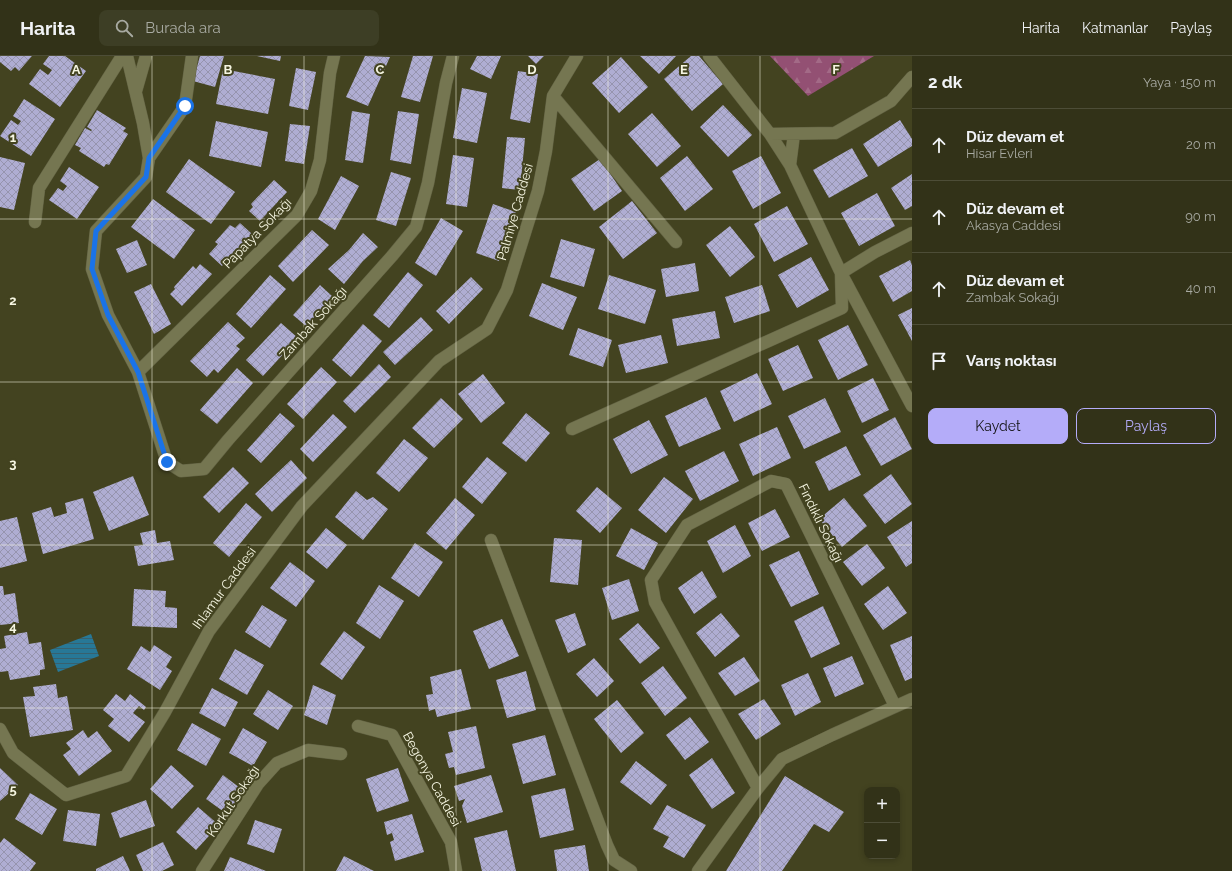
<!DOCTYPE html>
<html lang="tr">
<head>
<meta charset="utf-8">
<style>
	:root { --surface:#323218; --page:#3d3e25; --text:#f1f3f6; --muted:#a8aaa2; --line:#4d4d37; --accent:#b4acf9 }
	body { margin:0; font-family:Raleway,sans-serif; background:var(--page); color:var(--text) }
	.controls { position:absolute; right:12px; bottom:12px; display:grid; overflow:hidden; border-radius:8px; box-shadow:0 2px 6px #0003 }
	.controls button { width:36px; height:36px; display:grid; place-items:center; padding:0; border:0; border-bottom:1px solid var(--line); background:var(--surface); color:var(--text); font:20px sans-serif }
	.stop { position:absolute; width:12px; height:12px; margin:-9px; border:3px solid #1a73e8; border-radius:50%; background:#fff }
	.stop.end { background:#1a73e8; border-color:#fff; box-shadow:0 1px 4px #0008 }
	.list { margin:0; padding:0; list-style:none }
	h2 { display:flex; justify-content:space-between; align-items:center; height:52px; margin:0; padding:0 16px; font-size:17px }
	h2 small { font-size:13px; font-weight:400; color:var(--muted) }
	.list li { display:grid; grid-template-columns:26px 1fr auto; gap:12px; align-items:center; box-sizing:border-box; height:72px; padding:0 16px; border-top:1px solid var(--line) }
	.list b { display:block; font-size:15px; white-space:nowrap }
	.list p { margin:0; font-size:13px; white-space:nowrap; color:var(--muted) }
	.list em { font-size:13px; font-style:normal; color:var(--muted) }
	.actions { display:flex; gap:8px; padding:12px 16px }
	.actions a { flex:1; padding:9px 0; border:1px solid var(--accent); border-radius:8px; text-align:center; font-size:14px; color:var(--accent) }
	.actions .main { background:var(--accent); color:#111 }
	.icon { flex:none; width:22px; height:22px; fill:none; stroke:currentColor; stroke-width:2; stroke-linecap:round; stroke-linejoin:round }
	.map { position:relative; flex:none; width:912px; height:815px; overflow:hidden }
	header { display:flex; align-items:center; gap:24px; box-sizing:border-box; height:56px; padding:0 20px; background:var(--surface); border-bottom:1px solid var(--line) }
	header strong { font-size:19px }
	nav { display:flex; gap:22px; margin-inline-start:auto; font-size:14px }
	.search { width:280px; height:36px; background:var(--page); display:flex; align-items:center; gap:10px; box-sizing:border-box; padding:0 14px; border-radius:8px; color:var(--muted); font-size:15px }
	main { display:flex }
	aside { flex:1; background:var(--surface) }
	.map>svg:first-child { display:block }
	.forest { fill:url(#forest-firs) }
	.water { fill:url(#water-rules) }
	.building { fill:url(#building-cross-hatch) }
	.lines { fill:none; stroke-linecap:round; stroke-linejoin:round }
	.street-casing { stroke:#626243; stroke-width:13 }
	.street { stroke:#757651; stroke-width:12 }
	.route { stroke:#1a73e8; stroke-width:5 }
	.grid { fill:none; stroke:#f6f6e2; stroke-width:1; stroke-opacity:0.55 }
	.labels { text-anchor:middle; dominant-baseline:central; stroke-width:4; stroke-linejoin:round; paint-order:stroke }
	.street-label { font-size:13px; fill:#f6f6e2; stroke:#434320 }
	.grid-label { font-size:13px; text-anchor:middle; font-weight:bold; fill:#f6f6e2; stroke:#434320; stroke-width:4; stroke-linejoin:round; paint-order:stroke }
</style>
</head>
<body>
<header>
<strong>Harita</strong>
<div class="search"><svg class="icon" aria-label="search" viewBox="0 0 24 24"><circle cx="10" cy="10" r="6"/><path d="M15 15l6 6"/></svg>Burada ara</div>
<nav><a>Harita</a><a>Katmanlar</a><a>Paylaş</a></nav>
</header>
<main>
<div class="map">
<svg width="912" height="815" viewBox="0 0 912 815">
	<defs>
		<pattern id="forest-firs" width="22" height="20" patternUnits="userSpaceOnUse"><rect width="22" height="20" fill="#935073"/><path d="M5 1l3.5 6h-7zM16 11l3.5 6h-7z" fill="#a36a87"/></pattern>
		<pattern id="water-rules" width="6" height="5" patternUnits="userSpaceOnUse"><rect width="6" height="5" fill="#277897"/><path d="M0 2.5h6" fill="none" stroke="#38616e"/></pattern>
		<pattern id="building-cross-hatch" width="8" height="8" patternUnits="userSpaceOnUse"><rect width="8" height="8" fill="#afadd2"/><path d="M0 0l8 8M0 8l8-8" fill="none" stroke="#9694ae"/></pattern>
	</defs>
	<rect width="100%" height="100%" fill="#434320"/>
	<!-- forest -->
	<path class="forest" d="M770,0h104l-66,40z"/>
	<!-- water -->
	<path class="water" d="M91,578l8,22 -41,16 -8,-22z"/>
	<!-- building -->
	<path class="building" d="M0,0h32l-13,15 -4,-4 -4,4 -11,-9z
		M49,0h16l21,15 -26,36 -31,-23 11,-15 8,6 4,-5 -9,-6z
		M200,0h24l-9,31 -22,-6z
		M257,0h24l-1,5z
		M365,0l25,1 -22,49 -22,-9z
		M413,0h20l-13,46 -19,-5z
		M477,0h24l-10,23 -21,-10z
		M528,0h16l-8,8z
		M640,0h36l-17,18z
		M691,0h8l24,28 -31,27 -28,-32z
		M621,1l27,30 -29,26 -27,-30z
		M296,12l20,4 -8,38 -19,-4z
		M223,13l52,10 -7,35 -52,-10z
		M518,15l20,3 -8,49 -20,-4z
		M462,32l25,5 -10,50 -24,-5z
		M24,43l31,20 -24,37 -31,-20 11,-16 7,5 3,-4 -8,-5z
		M723,49l29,30 -24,22 -28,-30z
		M97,54l29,18 -3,3 5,3 -19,31 -3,-1 -2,3 -25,-16 2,-3 -6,-3 10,-17 6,3 1,-1 -5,-3z
		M352,55l18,3 -7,49 -18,-3z
		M398,55l21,3 -8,50 -21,-4z
		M652,57l29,33 -24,21 -29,-33z
		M900,64l12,19v7l-34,21 -15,-23z
		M216,65l52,11 -7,35 -52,-11z
		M290,68l20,2 -6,38 -19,-3z
		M507,81l18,1 -5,52 -18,-2z
		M852,92l16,28 -39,22 -16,-28z
		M453,99l21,3 -7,49 -21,-3z
		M687,100l26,33 -28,22 -25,-33z
		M761,100l20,37 -28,16 -21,-38z
		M0,101l25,6 -11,47 -14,-3z
		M189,103l46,33 -24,32 -45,-32z
		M600,103l22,32 -28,20 -23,-32z
		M69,111l30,20 -22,32 -28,-19 9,-12 5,3 4,-5 -7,-5z
		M391,116l20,6 -15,48 -20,-6z
		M912,118v32l-7,4 -14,-22z
		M341,120l18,10 -24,44 -17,-11z
		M274,124l13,12 -27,29 -11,-10 4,-4 -2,-3z
		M877,137l18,33 -36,20 -18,-33z
		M153,143l42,31 -21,29 -43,-32z
		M632,145l25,32 -34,26 -24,-32z
		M493,148l23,8 -17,49 -23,-8z
		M787,150l21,38 -34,18 -20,-38z
		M441,162l22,13 -27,45 -21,-13z
		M240,167l12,11 -30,32 -13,-12 9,-10 -3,-2 15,-17 5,3z
		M730,170l25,31 -25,20 -24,-32z
		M312,174l17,15 -36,37 -15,-16z
		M363,177l15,14 -15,14 -19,23 -16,-15 21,-19z
		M561,183l34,10 -11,38 -34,-10z
		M137,184l10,25 -20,8 -11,-24z
		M811,201l18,33 -32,18 -19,-33z
		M910,204l2,5v26l-19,11 -14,-26z
		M695,207l4,28 -33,6 -5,-28z
		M200,208l12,10 -30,32 -12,-12 5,-5 -1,-2 19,-21 3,3z
		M408,216l15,13 -34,43 -16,-13z
		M270,219l16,14 -35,39 -15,-14z
		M609,219l47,15 -11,34 -47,-15z
		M471,221l12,12 -34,35 -13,-13z
		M542,227l35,14 -14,33 -34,-14z
		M151,228l20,40 -17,10 -20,-42z
		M320,229l13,12 -27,29 -13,-11z
		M762,229l8,26 -36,12 -9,-26z
		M912,252v33l-14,-26z
		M715,255l5,27 -43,8 -5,-27z
		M421,261l12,13 -38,35 -12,-13z
		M228,266l17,16 -9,8 4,3 -22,24 -4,-4 -7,8 -17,-16z
		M281,267l17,15 -35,38 -17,-16z
		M363,268l19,17 -31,36 -19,-17z
		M848,269l20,40 -30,15 -20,-40z
		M578,272l34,12 -9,27 -34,-12z
		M661,279l7,28 -42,10 -8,-28z
		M798,289l15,33 -30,13 -15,-32z
		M379,308l12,13 -36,36 -12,-12z
		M321,311l16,15 -34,37 -16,-15z
		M237,312l16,15 -36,41 -17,-14z
		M757,317l15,31 -38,18 -14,-31z
		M483,318l22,29 -24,20 -23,-29z
		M873,322l16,32 -27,13 -15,-32z
		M706,341l15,32 -42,18 -14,-31z
		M441,342l22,21 -29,29 -22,-20z
		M825,342l16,34 -37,17 -16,-33z
		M280,357l15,13 -34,37 -14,-13z
		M526,357l24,20 -24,29 -24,-19z
		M333,358l14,13 -34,35 -13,-13z
		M895,361l17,32 -31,17 -18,-31z
		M649,364l19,35 -37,19 -18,-35z
		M777,371l14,31 -38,18 -14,-32z
		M404,383l24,19 -29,34 -23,-19z
		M846,390l15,29 -32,16 -14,-29z
		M724,395l15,30 -39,20 -15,-30z
		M487,401l20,16 -25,31 -20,-17z
		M291,404l16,18 -35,34 -17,-18z
		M233,411l16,16 -30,30 -16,-16z
		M891,418l21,30 -27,20 -22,-29z
		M133,420l16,39 -40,16 -16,-39z
		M664,421l29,22 -27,34 -28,-23z
		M597,431l25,21 -22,25 -24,-22z
		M356,435l11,9 6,-3 15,12 -25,31 -28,-23z
		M83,442l11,41 -51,15 -11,-41 19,-6 3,10 13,-4 -2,-10z
		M455,442l20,17 -29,35 -20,-17z
		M844,442l23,28 -25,21 -23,-28z
		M246,447l16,14 -33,40 -16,-14z
		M775,453l15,28 -28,14 -14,-28z
		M17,461l10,44 -27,7v-47z
		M912,465v42l-6,4 -19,-30z
		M735,469l16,31 -28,17 -16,-32z
		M326,472l21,17 -20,24 -21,-17z
		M631,472l27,15 -14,27 -28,-14z
		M155,474l2,13 13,-2 4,19 -36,6 -4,-20 9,-1 -3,-12z
		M554,482l28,2 -4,45 -28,-3z
		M415,487l28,19 -24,35 -28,-19z
		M867,488l18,24 -23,18 -19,-24z
		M799,495l20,43 -28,13 -22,-42z
		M290,506l25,19 -19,26 -26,-19z
		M702,515l15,26 -23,17 -16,-26z
		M629,523l10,32 -27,9 -10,-32z
		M379,529l25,16 -24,38 -24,-16z
		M0,530h3l1,9 11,-2 4,30 -19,2z
		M888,530l19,27 -24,17 -19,-26z
		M134,533l32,2 -1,16 12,1v20l-45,-2z
		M262,549l25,15 -17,28 -25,-16z
		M823,550l17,38 -29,14 -17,-37z
		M575,557l11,32 -18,8 -13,-33z
		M721,557l19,23 -25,21 -19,-24z
		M502,563l17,37 -30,13 -16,-38z
		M638,567l22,25 -20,16 -21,-25z
		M344,575l21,16 -23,33 -22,-16z
		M27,576l2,12 12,-2 4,27 -5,1v5l-30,5 -2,-9 -8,1v-23l6,-1 -2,-12z
		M912,580v42l-7,3 -15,-36z
		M154,589l18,12 -6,10 6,4 -12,19 -33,-21 14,-23 9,6z
		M235,593l29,16 -17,30 -28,-16z
		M852,600l12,28 -29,13 -12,-29z
		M744,601l16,24 -25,15 -17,-23z
		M594,602l20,23 -17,16 -21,-23z
		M663,610l24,32 -22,18 -24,-33z
		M461,613l10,40 -34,8 -2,-8 -6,2 -3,-16 7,-1 -3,-17z
		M526,615l10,39 -29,8 -11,-38z
		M808,617l13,29 -26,14 -14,-31z
		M56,628l2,14 9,-2 6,34 -43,7 -7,-40 12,-1 -2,-9z
		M313,629l23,10 -9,30 -23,-10z
		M212,632l26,14 -13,25 -26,-14z
		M268,634l25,16 -15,24 -25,-16z
		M116,638l9,7 5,-7 16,13 -2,3 -5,-4 -6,7 12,9 -16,20 -21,-16 6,-7 -11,-9z
		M764,643l17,25 -25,16 -18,-26z
		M617,644l27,33 -23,20 -27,-34z
		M690,661l19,25 -24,18 -19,-25z
		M192,667l29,16 -15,27 -29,-16z
		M476,670l9,42 -29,7 -2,-8 -5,1 -4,-14 8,-2 -5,-20z
		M243,672l24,14 -14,24 -24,-13z
		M83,674l5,8 9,-7 15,20 -33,25 -16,-21 8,-6 -5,-6z
		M545,679l11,40 -33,9 -11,-40z
		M712,702l23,35 -23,16 -23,-34z
		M636,705l31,24 -16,20 -31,-23z
		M171,709l23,21 -22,23 -22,-20z
		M0,712l18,17 -18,16z
		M398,712l11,33 -32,11 -11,-33z
		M223,719l21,16 -17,23 -21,-15z
		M491,719l12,37 -36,11 -5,-17 3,-7 -6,2 -5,-15z
		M785,720l59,36 -15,20 -15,-8 -32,47h-56z
		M565,732l9,42 -34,8 -9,-42z
		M30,737l27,16 -15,26 -27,-16z
		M146,744l9,26 -35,12 -9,-25z
		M667,749l39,20 -22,33 -21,-11 6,-10 -16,-8z
		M198,751l21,18 -23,25 -20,-18z
		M68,754l32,4 -4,32 -33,-5z
		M412,758l12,38 -29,9 -5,-19 4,-2 -2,-7 -5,2 -3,-13z
		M255,764l27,9 -8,24 -27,-9z
		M507,774l9,41h-34l-8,-33z
		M4,782l32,25 -6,8h-30v-28z
		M163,786l11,23 -12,6h-19l-7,-16z
		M585,789l4,26h-32l-3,-21z
		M123,800l7,15h-34v-2z
		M344,800l30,15h-38z
		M230,801l36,14h-42z"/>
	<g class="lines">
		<defs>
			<path id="street" d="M127,0l16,67 6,35 -3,19 -50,54 -4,38 16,46 30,57 29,90 14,9 23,-2 24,-29 164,-184 24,-29 12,-44 18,-100 7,-27
				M709,0l61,78 20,31 51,108 71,133
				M136,35l10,-35
				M553,40l123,146
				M770,78l65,-1 56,-32 21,-24
				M149,102l36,-52 7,-50
				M790,109l4,-31
				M35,166l4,-34 83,-132
				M138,316l159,-157 14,-24 9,-31 10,-87 4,-17
				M572,373l270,-121 -1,-35 34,-21 37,-19
				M491,484l116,305 7,15 17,11
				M358,670l34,9 59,107 5,29
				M0,673l13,24 53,42 60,-19 39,-64 44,-81 93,-125 137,-145 48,-32 20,-39 31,-99 8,-40 7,-55 24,-40
				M758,732l-103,-186 -4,-22 36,-55 84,-44 15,3 109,222
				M202,815l56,-87 19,-21 31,-13 33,4
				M698,815l60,-83 24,-29 50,-24 80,-36"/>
		</defs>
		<!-- street casing -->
		<use href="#street" class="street-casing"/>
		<!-- street -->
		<use href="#street" class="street"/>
	</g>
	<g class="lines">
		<!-- route -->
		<path class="route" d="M167,406l-29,-90 -30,-57 -16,-46 4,-38 50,-54 3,-19 36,-52"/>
	</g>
	<!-- grid -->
	<path class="grid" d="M152,0v815M304,0v815M456,0v815M608,0v815M760,0v815M0,163h912M0,326h912M0,489h912M0,652h912"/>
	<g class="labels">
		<!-- street labels -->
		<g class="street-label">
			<text transform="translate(515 156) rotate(-74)">Palmiye Caddesi</text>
			<text transform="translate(257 177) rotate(-46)">Papatya Sokağı</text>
			<text transform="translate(313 267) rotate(-48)">Zambak Sokağı</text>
			<text transform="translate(821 467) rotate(64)">Fındıklı Sokağı</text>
			<text transform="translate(224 532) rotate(-54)">Ihlamur Caddesi</text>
			<text transform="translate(432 723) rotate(61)">Begonya Caddesi</text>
			<text transform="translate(233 745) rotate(-56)">Korkut Sokağı</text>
		</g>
	</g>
	<g class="grid-label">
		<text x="76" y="18">A</text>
		<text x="228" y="18">B</text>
		<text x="380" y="18">C</text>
		<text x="532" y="18">D</text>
		<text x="684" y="18">E</text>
		<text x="836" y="18">F</text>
		<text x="13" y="86">1</text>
		<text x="13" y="249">2</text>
		<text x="13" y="412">3</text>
		<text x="13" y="575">4</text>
		<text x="13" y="738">5</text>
	</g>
</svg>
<div class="controls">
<button>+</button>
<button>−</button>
</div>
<div class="stop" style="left:185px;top:50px"></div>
<div class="stop end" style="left:167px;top:406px"></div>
</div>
<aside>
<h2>2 dk<small>Yaya · 150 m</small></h2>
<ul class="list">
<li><svg class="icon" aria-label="ahead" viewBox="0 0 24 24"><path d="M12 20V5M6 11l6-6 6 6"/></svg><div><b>Düz devam et</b><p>Hisar Evleri</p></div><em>20 m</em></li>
<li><svg class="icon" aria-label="ahead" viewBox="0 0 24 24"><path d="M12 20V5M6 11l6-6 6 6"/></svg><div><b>Düz devam et</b><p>Akasya Caddesi</p></div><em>90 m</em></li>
<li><svg class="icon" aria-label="ahead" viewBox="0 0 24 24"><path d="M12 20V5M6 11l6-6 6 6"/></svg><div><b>Düz devam et</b><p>Zambak Sokağı</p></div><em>40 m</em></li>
<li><svg class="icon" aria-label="arrive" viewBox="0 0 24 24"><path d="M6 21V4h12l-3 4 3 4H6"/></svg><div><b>Varış noktası</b></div></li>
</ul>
<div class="actions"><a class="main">Kaydet</a><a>Paylaş</a></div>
</aside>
</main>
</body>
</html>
